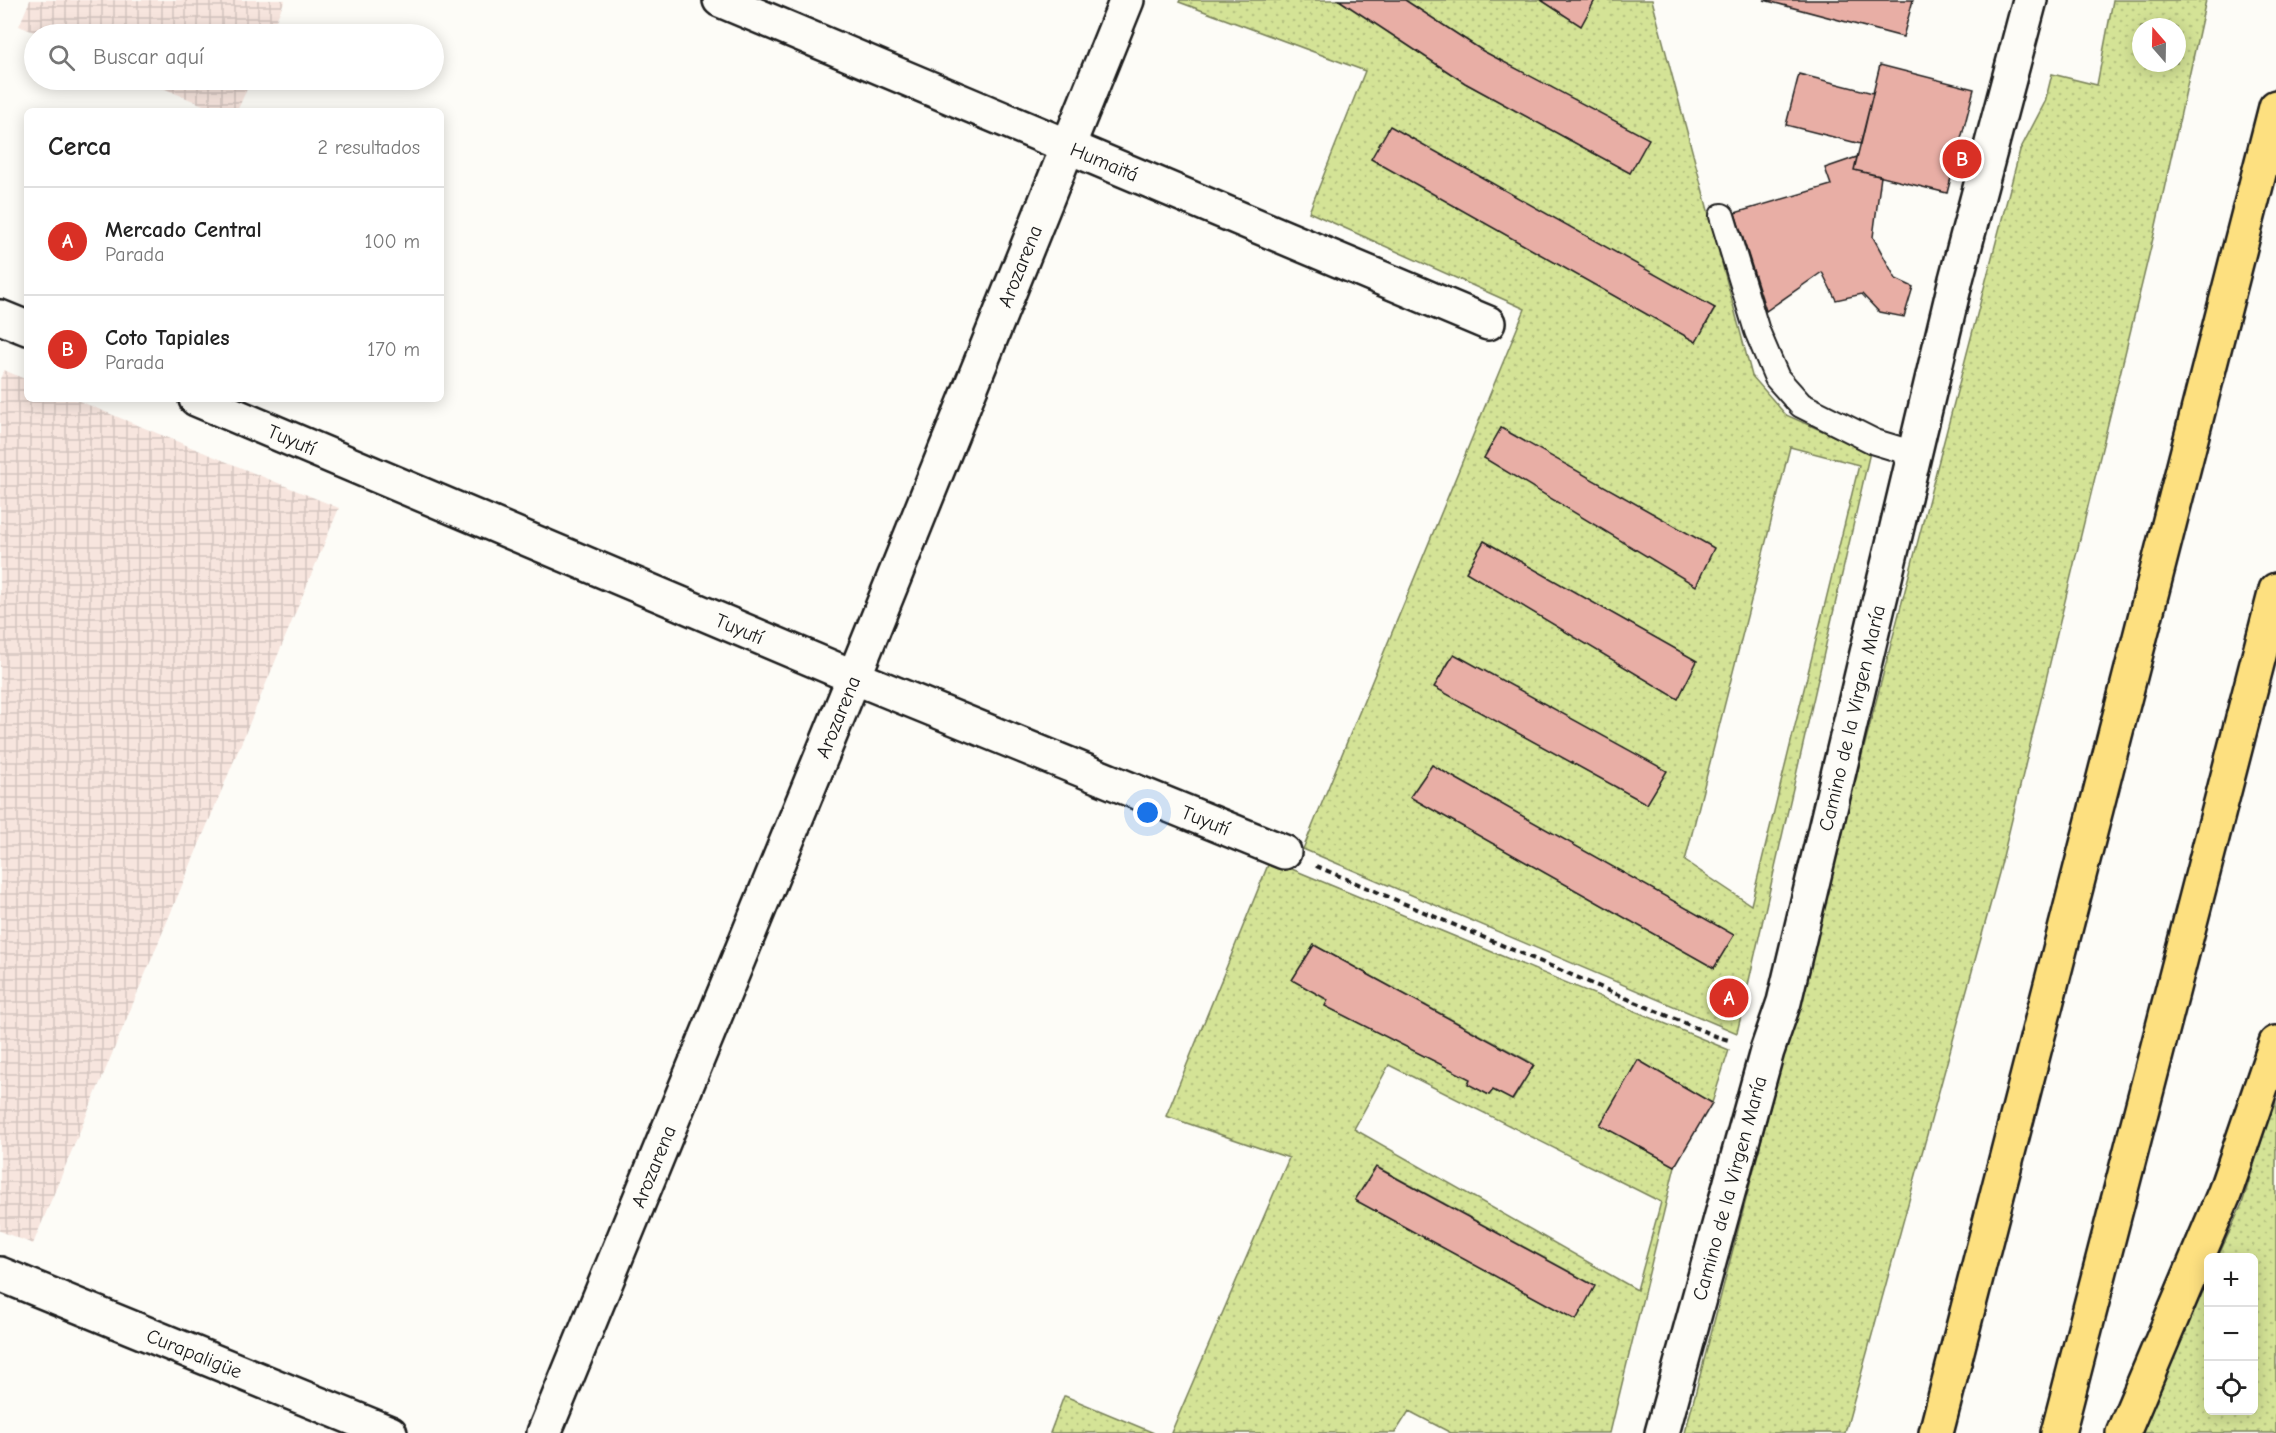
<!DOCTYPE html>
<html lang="es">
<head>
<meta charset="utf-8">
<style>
	:root { --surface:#fff; --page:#f2f2f2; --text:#222; --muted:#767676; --line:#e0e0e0; --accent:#d93025 }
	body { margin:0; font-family:"Comic Neue",sans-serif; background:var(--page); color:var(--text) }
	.controls { position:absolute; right:18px; bottom:18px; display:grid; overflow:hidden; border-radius:9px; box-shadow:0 3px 15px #0003 }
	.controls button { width:54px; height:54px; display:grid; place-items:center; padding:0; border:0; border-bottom:2px solid var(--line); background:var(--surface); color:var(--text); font:30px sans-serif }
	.compass { position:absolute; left:2132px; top:18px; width:54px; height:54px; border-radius:50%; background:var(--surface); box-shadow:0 3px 15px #0003; rotate:340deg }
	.you { position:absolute; left:1148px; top:813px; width:21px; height:21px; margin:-15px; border:4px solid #fff; border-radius:50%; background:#1a73e8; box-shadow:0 0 0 9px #1a73e833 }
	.badge { display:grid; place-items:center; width:39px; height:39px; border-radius:50%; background:var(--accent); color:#fff; font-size:20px; font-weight:700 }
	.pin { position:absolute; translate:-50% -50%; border:3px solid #fff; box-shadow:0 2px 6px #0006 }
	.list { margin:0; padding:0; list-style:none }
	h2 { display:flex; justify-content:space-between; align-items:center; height:78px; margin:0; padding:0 24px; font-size:26px }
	h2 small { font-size:20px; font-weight:400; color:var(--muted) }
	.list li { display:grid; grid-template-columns:39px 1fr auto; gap:18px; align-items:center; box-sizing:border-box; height:108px; padding:0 24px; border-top:2px solid var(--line) }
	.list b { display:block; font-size:22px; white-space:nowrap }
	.list p { margin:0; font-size:20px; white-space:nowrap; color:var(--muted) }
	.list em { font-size:20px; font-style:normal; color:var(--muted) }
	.icon { flex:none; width:33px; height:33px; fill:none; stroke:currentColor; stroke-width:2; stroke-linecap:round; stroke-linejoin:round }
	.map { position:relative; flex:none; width:2276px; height:1433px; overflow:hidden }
	.search { position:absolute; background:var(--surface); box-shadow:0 3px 15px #0003; left:24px; top:24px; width:420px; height:66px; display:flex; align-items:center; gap:15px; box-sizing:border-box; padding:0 21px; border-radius:33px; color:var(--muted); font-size:22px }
	.panel { position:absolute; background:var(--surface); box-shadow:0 3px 15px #0003; left:24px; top:108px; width:420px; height:294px; border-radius:9px }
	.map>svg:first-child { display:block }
	.industrial { fill:url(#industrial-grid) }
	.grass { fill:url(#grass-dots); stroke:#788059; stroke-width:1.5; fill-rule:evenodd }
	.building { fill:#e8aea5; stroke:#1c1c1c; stroke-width:1.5 }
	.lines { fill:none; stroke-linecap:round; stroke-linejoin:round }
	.lane-casing { stroke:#1c1c1c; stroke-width:28 }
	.street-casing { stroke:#1c1c1c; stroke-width:38 }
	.secondary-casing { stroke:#1c1c1c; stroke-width:38 }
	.highway-casing { stroke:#1c1c1c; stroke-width:38 }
	.path { stroke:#1c1c1c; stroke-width:4; stroke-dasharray:6 4.5; stroke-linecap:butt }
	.lane { stroke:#fdfcf7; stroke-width:24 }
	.street { stroke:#fdfcf7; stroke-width:33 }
	.secondary { stroke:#fdfcf7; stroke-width:33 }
	.highway { stroke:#fde080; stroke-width:33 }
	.labels { text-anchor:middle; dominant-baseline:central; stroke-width:4.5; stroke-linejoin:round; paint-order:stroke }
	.street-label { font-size:20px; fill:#1c1c1c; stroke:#fdfcf7 }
</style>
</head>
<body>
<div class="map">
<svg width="2276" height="1433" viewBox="0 0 2276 1433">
	<defs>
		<pattern id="industrial-grid" width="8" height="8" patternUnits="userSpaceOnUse" patternTransform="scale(1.5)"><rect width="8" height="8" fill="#f7e5de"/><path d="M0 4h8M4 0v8" fill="none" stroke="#d3c4be"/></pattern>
		<pattern id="grass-dots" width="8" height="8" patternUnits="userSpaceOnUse" patternTransform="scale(1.5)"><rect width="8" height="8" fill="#d4e396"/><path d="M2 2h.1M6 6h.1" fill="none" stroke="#b5c281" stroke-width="1.8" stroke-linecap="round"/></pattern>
	</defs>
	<rect width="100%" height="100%" fill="#fdfcf7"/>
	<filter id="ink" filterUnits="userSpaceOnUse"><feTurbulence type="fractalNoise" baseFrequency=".0167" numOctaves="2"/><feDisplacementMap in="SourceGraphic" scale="12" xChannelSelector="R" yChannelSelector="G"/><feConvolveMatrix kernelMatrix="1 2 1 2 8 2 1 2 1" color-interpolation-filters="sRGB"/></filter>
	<g filter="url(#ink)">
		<!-- industrial -->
		<path class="industrial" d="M30,0h255l-15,34h-231l-20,-8z
			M144,80h107l-14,31h-20z
			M4,370l23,10v19h47l265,109 -306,736 -33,-13v-852z"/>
		<!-- grass -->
		<path class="grass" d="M1180,0h159l126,83 165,90 18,-34 -165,-88 -78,-51h136l40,26 14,-26h57l100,376 34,39 84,37 -133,581 -434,-184 222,-540 -216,-97 56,-141 -186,-69zM1371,159l344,149v1l-19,33zM1501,428l213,120 -230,-90zM1790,447l69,18 -108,440 -66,-44zM1484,541l213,120 -19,38 -211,-127zM1453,654h1l193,150 -212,-117zM1432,765l301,170 -19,33 -304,-171z
			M2113,0h93l-51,230 -156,643 -154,560h-160l335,-1283 25,-48 7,-28 45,11zM2141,27h36v36h-36z
			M1270,860l459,190 -17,53 -74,-43 -37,65 74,41 -65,267h-159l-42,-22 -14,22h-224l118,-275 -123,-42zM1314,945l220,119 -21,36 -20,-10 -4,5 -21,-11 2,-5 -145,-73 3,-6 -36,-20zM1389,1065l272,137 -24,88 -283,-161zM1377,1167l217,118 -18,35 -221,-120z
			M2276,1093v340h-138l70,-155v132h46v-152l-36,-1 24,-53z
			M1064,1396h1l89,37h-104z"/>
		<!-- building -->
		<path class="building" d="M1339,0h66l78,51 166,88 -19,34 -165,-90z
			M1541,0h54l-14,26z
			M1764,0h149l-10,37z
			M1880,65l94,24 -27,104 -93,-23z
			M1799,74l74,19 -12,51 -75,-19z
			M1390,126l325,182 -19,34 -325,-183z
			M1857,157l-3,13 27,6 -8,61 23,42 17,8 -9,30 -25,-5 -17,-18 -26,6 -14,-28 -56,39 -31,-98 96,-28 -6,-17z
			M1501,428l213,120 -18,38 -212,-128z
			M1484,541l213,120 -19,38 -212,-127z
			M1454,654l213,117 -20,33 -213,-117z
			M1432,765l302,170 -20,33 -304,-171z
			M1314,945l220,120 -22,35 -19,-10 -4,5 -21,-11 2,-5 -145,-73 3,-6 -36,-20z
			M1638,1060l74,43 -37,63 -75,-41z
			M1376,1167l219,119 -19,34 -221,-120z"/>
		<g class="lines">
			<defs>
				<path id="lane" d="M1722,216l35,115 20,47 24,27 74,37 40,12"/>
				<g id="street">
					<path id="s1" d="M720,0l768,323"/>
					<path d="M0,317l27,11"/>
					<path id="s2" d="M196,399l658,278 430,175"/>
					<path id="s3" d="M0,1274l390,159"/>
					<path id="s4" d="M544,1433l310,-756 273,-677"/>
				</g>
				<g id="secondary">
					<path id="s5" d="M1662,1433l105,-382 17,-49 172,-723 74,-279"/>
				</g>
				<path id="highway" d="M1936,1433l340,-1326
					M2058,1433l218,-843
					M2123,1433l102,-241 51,-149"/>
			</defs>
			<!-- lane casing -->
			<use href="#lane" class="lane-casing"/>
			<!-- street casing -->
			<use href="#street" class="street-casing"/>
			<!-- secondary casing -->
			<use href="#secondary" class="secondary-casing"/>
			<!-- highway casing -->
			<use href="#highway" class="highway-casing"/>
			<!-- path -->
			<path class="path" d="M1316,866l399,170 17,5"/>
			<!-- lane -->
			<use href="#lane" class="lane"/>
			<!-- street -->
			<use href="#street" class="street"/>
			<!-- secondary -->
			<use href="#secondary" class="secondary"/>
			<!-- highway -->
			<use href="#highway" class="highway"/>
		</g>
	</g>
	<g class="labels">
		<!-- street labels -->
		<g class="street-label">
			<text stroke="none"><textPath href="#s1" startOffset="417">Humaitá</textPath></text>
			<text stroke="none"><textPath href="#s4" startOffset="1260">Arozarena</textPath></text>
			<text stroke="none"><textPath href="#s2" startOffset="104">Tuyutí</textPath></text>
			<text stroke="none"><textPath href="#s2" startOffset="590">Tuyutí</textPath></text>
			<text stroke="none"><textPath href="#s4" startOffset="774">Arozarena</textPath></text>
			<text stroke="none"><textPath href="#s5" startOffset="740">Camino de la Virgen María</textPath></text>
			<text stroke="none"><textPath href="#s2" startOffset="1094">Tuyutí</textPath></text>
			<text stroke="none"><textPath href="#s4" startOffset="288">Arozarena</textPath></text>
			<text stroke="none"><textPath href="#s5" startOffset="254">Camino de la Virgen María</textPath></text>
			<text stroke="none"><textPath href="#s3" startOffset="210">Curapaligüe</textPath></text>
		</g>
	</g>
</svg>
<div class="controls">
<button>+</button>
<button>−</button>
<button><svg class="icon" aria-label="locate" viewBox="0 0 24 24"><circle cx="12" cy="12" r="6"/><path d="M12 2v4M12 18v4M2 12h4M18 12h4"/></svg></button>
</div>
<svg class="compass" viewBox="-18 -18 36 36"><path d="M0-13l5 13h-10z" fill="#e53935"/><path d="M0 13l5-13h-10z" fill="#767676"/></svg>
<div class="you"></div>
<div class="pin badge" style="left:1729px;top:998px">A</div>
<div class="pin badge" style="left:1962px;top:159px">B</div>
<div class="search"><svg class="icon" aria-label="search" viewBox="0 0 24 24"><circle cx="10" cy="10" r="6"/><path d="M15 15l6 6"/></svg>Buscar aquí</div>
<section class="panel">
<h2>Cerca<small>2 resultados</small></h2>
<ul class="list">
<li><span class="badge">A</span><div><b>Mercado Central</b><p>Parada</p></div><em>100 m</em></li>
<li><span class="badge">B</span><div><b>Coto Tapiales</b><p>Parada</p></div><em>170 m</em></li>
</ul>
</section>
</div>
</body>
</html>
